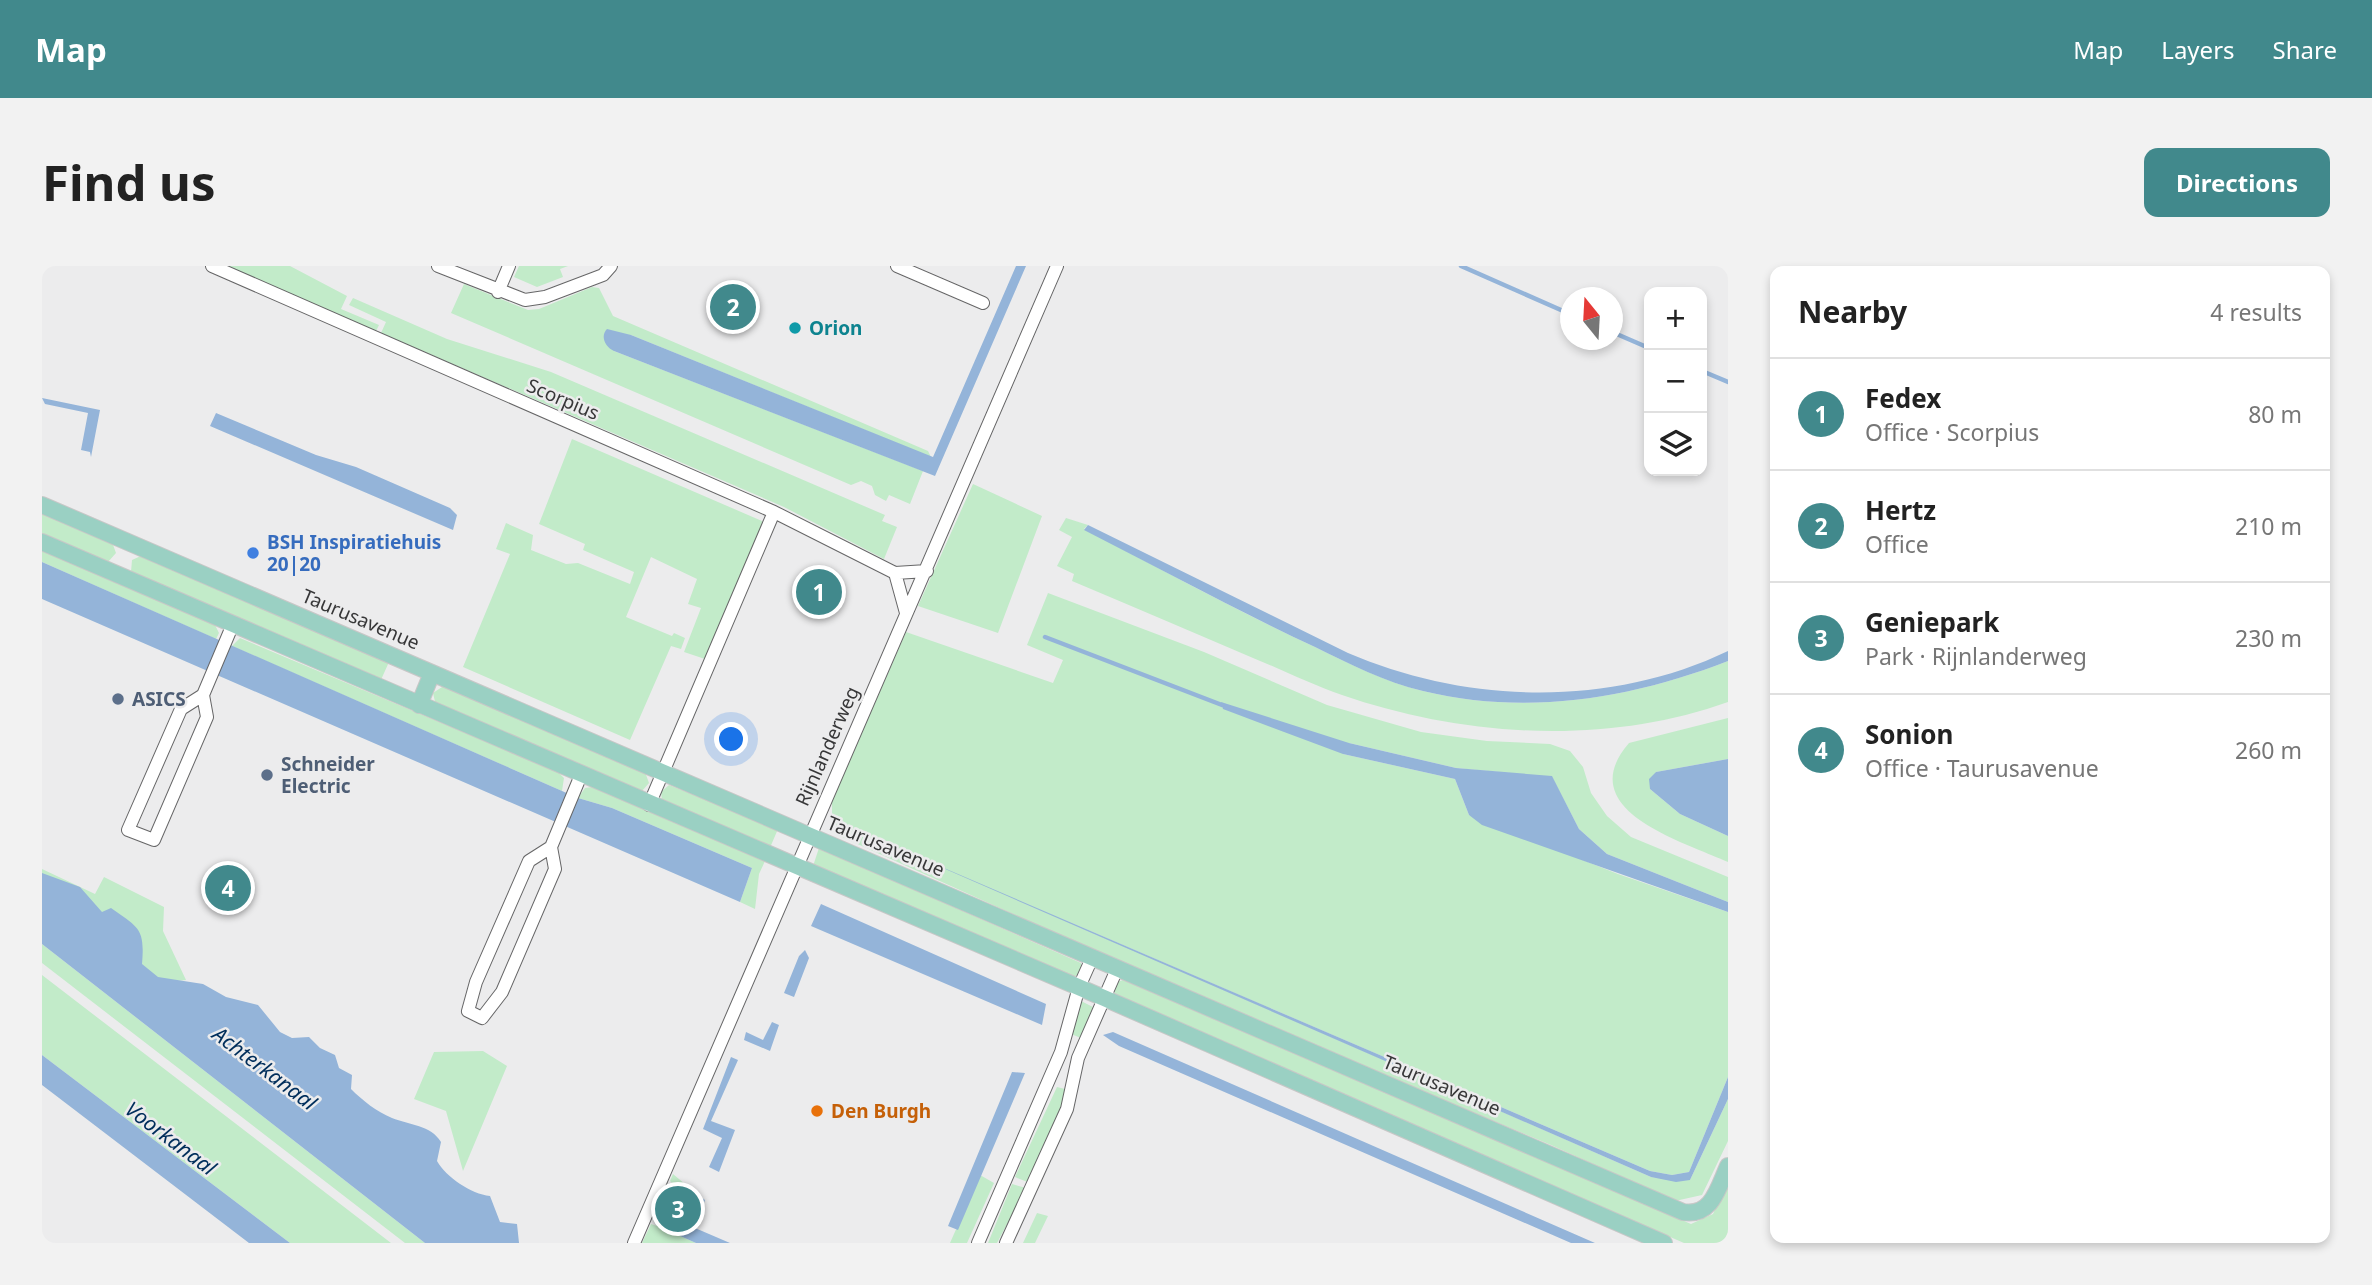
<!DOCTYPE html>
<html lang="en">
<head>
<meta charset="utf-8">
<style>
	:root { --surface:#fff; --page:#f2f2f2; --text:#222; --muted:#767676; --line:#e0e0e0; --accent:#41898c }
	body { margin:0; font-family:"Noto Sans",sans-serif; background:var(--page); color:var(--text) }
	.controls { position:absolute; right:21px; top:21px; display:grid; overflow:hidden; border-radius:14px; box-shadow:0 4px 10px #0003 }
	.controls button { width:63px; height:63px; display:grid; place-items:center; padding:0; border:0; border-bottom:2px solid var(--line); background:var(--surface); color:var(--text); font:35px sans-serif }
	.compass { position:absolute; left:1518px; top:21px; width:63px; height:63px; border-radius:50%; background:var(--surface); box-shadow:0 4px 10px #0003; rotate:342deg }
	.you { position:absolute; left:690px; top:474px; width:24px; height:24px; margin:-18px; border:5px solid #fff; border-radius:50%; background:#1a73e8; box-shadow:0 0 0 10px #1a73e833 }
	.badge { display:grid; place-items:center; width:46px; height:46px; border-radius:50%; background:var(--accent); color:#fff; font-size:23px; font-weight:700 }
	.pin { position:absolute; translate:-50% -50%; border:4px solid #fff; box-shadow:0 2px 7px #0006 }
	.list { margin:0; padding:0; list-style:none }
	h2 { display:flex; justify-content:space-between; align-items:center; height:91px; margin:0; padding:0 28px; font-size:30px }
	h2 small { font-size:23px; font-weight:400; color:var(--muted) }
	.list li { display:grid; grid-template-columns:46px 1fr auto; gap:21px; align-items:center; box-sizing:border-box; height:112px; padding:0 28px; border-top:2px solid var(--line) }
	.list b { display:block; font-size:26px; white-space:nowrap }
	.list p { margin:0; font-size:23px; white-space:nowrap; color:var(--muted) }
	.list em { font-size:23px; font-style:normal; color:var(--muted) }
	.icon { flex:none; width:38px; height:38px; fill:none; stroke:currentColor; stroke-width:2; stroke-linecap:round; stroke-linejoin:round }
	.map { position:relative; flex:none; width:1686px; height:977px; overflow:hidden; border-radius:14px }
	header { display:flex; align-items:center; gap:42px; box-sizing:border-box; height:98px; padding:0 35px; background:var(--accent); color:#fff }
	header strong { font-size:33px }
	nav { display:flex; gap:38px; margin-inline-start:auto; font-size:24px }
	.intro { display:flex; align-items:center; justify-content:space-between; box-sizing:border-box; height:168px; padding:0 42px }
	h1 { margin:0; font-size:49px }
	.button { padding:18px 32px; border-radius:14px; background:var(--accent); color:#fff; font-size:24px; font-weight:700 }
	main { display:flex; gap:42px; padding:0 42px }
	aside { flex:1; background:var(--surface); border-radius:14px; box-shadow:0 4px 10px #0003 }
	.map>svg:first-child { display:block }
	.green { fill:#c2ebc9 }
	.water { fill:#94b4d9 }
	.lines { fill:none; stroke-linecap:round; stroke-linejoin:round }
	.stream { stroke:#94b4d9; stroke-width:4.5 }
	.minor-casing { stroke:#666667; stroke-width:14 }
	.major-casing { stroke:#c7c7c7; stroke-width:18 }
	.minor { stroke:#fff; stroke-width:12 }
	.major { stroke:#9ad0c3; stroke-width:16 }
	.culture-dot { fill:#0f9aa8; stroke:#ececed; stroke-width:2.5 }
	.shop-dot { fill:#3f7fe0; stroke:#ececed; stroke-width:2.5 }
	.service-dot { fill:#5c6f8a; stroke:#ececed; stroke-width:2.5 }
	.food-dot { fill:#e8710a; stroke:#ececed; stroke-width:2.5 }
	.labels { text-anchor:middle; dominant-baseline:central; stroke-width:5; stroke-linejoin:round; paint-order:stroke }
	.culture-label { font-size:19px; font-weight:bold; fill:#0d838f; stroke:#ececed; text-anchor:start }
	.street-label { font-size:19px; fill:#373738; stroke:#ececed }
	.shop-label { font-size:19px; font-weight:bold; fill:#366cbe; stroke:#ececed; text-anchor:start }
	.service-label { font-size:19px; font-weight:bold; fill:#4e5e75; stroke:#ececed; text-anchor:start }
	.food-label { font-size:19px; font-weight:bold; fill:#c56008; stroke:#ececed; text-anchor:start }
	.water-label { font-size:21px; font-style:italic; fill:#002e5b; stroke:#ececed }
</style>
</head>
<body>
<header>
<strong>Map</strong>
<nav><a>Map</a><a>Layers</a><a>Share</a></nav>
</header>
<div class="intro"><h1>Find us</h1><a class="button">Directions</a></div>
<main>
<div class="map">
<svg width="1686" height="977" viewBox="0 0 1686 977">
	<rect width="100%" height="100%" fill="#ececed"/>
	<!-- green -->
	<path class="green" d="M182,0h66l57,30 -6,13 38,16 -3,6z
		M477,0h49l-8,3 3,8 -26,10 -23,-10z
		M422,18l64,26 11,-1 53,-22 7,1 14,28 315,135 3,6 -300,-122 -17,16 309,120 -13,33 -21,-9 -3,6 -11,-6 -3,-9 -11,-5 -10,4 -400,-172z
		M311,32l94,41 104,33 334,143 -3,6 15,6 -13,32 -100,-52 -403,-174 5,-11 -37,-17z
		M530,173l190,82 2,4 -59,134 -21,-7 17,-44 -13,-4 9,-25 -46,-22 -25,60 46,19 2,-3 11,5 -4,11 -10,-3 -41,94 -167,-73 47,-113 -14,-5 10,-26 27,12 -2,15 35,14 12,-1 52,21 4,-12 -51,-22 2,-6 -46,-20z
		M931,218l69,32 -44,117 -80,-27z
		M0,245l70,31 4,11 -8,9 -66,-26z
		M1024,252l22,7 -4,4c77,40 153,82 231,118 35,17 70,35 108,44 103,25 207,8 305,-30v41c-122,44 -265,35 -386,-7 -30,-10 -59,-25 -89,-37 -60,-26 -120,-51 -181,-77l2,-7 -17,-8 15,-29 -13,-7z
		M0,284l172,73 5,10 -3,6 -174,-77z
		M101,289l246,107 -9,20 -249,-110 1,-12z
		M1006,327l156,59 123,53 94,27 66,9 63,3 20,7 13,16 8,26 16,23 24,21 97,40v25l-121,-48 -28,-25 -27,-52 -96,-9 -107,-25 -6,11 112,25 14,36 149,59 110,38v165l-39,95 -17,3 -22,-4 -597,-256 598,262 39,3 38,-81v42l-26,54 -27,6 -124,-56 -380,-160 -329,-148 -10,-21v-15l74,-169 147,51 10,-23 -36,-15z
		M198,372l318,134 6,6 -2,13 -330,-145z
		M403,419l200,87 4,11 -7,8 -206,-85 -3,-13z
		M1686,452v41l-72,13 -6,17 30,25 48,22v26c-46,-21 -157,-52 -99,-119z
		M627,519l109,44 -9,21 -107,-49 -1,-9z
		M550,521l173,74 -6,13 -4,35 -15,-7 12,-34 -140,-60 -34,-10 7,-10z
		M777,582l262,115 1,8 -9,7 -260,-112z
		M0,603l53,25 9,-17 60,30 -1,24 23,49 -30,3 -114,-97z
		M0,678l383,299h-20l-363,-280z
		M0,709l349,268h-101l-248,-188z
		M1081,714l568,244 22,-10 15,-34v63h-44l-567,-246 -4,-8 4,-7z
		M1039,735l12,6 -12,31 -10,-4z
		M441,785l24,15 -44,105 -17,-60 -32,-12 20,-47z
		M1015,821l8,2 -3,18 -32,76 -15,-6z
		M631,908l25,21 -20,40 18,8h-54l9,-19 6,2 17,-41 -4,-4z
		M938,909l14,8 -27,60h-17z
		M970,918l14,4 -29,55h-9z
		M995,947l11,3 -13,27h-12z"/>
	<!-- water -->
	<path class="water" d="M974,0h10l-91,210 -321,-125c-9,-4 -14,-15 -7,-22l24,6 302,122z
		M0,132l58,12 -9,47 -1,-5 -9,-2 7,-37 -43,-9z
		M174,147l100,42 40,12 94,41 7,7 -4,15 -243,-104z
		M1046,259l260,128c119,51 261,55 380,-2v10c-98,38 -202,55 -305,30 -39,-9 -73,-27 -108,-44 -78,-36 -154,-78 -231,-117z
		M0,296l536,236 34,10 140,60 -12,34 -698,-303z
		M1179,436l128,41 107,25 96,8 27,53 28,25 121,48v10l-246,-87 -13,-10 -14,-36 -112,-25 -120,-45z
		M1686,493v77l-48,-22 -30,-25 -1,-10 7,-7z
		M839,575l769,330 22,4 17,-3 39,-95v22l-38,81 -14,2 -25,-5z
		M0,607l38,14 22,25 9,-4c28,20 34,20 31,56l16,13 45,7 23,13 32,8 22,27 12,6 17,-1 11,11 15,7 4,13 13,7 -1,14c12,12 25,22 41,29 17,7 39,7 49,24l-4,19c9,16 34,33 53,35l10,26 17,2 2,19h-94l-383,-299z
		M779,638l225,100 -4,21 -231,-99z
		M763,684l4,8 -15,39 -10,-4 15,-37z
		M730,756l7,3 -9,26 -26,-11 2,-8 17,8z
		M1071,766l482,211h-24l-452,-197 -16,-11z
		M0,789l248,188h-41l-207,-158z
		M689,791l7,3 -27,61 24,9 -16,42 -10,-5 13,-29 -19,-9z
		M970,806l13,1 -67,157 -10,-4z
		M656,929l7,5 -10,28 35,15h-34l-18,-8z"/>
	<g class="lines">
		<!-- stream -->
		<path class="stream" d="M1419,0l109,48
			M1570,66l37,16
			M1660,105l26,11
			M1003,371l177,68"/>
		<defs>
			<path id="minor" d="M170,0l562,246 121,61 32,-2
				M396,0l87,34 20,-3 58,-22 8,-9
				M855,0l86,37
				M456,26l11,-26
				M853,307l11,40
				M161,429l-22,14 -53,121 26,10 53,-123 -4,-22 30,-71
				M607,539l125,-293
				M509,581l-22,14 -53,121 -8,29 14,7 20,-26 53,-123 -4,-22 30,-72
				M592,977l423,-977
				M936,977l83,-191 18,-65 13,-29
				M964,977l61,-134 11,-51 39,-89"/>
			<path id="major" d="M0,239l1641,707c29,5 35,-24 45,-46
				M0,276l1062,456 560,245
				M377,439l13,-32"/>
		</defs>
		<!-- minor casing -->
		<use href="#minor" class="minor-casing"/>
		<!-- major casing -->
		<use href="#major" class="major-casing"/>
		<!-- minor -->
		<use href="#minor" class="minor"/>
		<!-- major -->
		<use href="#major" class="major"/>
	</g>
	<!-- markers -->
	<circle class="culture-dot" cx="753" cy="62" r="7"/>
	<circle class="shop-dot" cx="211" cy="287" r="7"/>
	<g class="service-dot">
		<circle cx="76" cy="433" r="7"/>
		<circle cx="225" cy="509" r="7"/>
	</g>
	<circle class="food-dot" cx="775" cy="845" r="7"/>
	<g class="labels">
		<!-- culture labels -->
		<g class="culture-label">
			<text x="767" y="62">Orion</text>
		</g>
		<!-- street labels -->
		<g class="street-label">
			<text transform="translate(521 133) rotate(23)">Scorpius</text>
			<text transform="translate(319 353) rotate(23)">Taurusavenue</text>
			<text transform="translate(785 480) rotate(-66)">Rijnlanderweg</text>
			<text transform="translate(844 580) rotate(23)">Taurusavenue</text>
			<text transform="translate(1400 819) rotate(23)">Taurusavenue</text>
		</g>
		<!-- shop labels -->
		<g class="shop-label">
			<text x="225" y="276">BSH Inspiratiehuis<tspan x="225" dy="22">20|20</tspan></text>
		</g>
		<!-- service labels -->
		<g class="service-label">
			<text x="90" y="433">ASICS</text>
			<text x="239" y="498">Schneider<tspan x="239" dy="22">Electric</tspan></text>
		</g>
		<!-- food labels -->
		<g class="food-label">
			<text x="789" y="845">Den Burgh</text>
		</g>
		<!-- water labels -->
		<g class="water-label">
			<text transform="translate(223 802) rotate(37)">Achterkanaal</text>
			<text transform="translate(129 872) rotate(37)">Voorkanaal</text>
		</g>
	</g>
</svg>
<div class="controls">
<button>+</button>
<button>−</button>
<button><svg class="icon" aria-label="layers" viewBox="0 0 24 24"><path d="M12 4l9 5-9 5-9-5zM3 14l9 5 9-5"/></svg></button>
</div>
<svg class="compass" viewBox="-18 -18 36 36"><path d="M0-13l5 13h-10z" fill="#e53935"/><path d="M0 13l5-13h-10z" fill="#767676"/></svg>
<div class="you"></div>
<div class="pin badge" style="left:777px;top:326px">1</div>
<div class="pin badge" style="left:691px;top:41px">2</div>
<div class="pin badge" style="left:636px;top:943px">3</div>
<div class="pin badge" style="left:186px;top:622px">4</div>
</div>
<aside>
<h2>Nearby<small>4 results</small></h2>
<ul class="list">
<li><span class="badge">1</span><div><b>Fedex</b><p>Office · Scorpius</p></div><em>80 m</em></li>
<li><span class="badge">2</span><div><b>Hertz</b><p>Office</p></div><em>210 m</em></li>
<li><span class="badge">3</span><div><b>Geniepark</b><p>Park · Rijnlanderweg</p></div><em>230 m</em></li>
<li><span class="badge">4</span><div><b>Sonion</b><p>Office · Taurusavenue</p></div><em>260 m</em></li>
</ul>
</aside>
</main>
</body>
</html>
